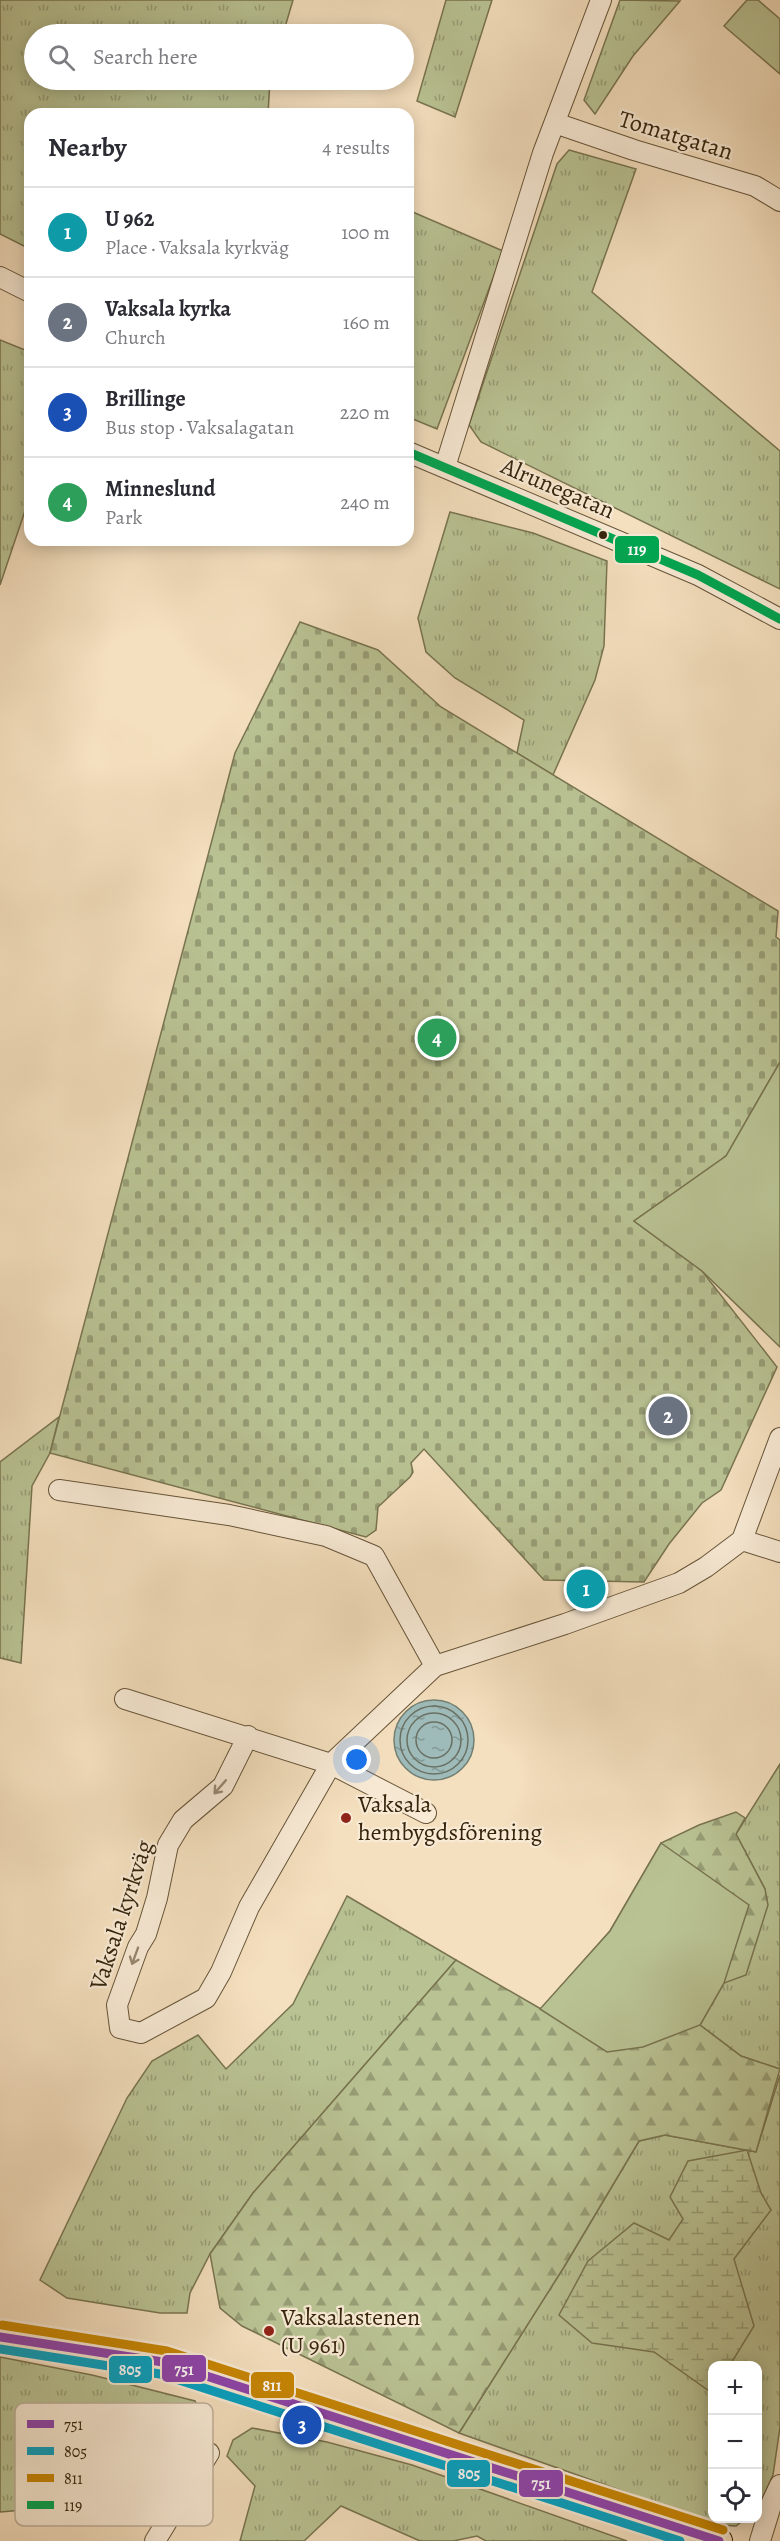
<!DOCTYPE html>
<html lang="en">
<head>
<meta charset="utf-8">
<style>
	:root { --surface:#fff; --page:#f7f7f7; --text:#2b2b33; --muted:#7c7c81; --line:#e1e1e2; --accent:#ea580c }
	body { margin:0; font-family:Alegreya,serif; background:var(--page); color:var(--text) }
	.controls { position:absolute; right:18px; bottom:18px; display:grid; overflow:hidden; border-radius:12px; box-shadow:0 3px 15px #0003 }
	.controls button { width:54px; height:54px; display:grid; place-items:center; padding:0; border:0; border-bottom:2px solid var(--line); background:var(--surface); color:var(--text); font:30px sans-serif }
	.you { position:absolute; left:357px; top:1760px; width:21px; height:21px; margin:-15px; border:4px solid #fff; border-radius:50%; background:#1a73e8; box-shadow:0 0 0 9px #1a73e833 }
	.badge { display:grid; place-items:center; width:39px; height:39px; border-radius:50%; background:var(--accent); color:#fff; font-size:20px; font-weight:700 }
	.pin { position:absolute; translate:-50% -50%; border:3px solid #fff; box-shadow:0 2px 6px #0006 }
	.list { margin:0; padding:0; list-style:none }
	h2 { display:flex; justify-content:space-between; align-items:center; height:78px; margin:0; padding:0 24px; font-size:26px }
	h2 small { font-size:20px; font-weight:400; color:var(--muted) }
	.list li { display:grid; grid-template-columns:39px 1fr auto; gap:18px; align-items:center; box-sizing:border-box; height:90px; padding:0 24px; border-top:2px solid var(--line) }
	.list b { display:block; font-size:22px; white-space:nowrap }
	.list p { margin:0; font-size:20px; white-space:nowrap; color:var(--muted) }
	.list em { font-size:20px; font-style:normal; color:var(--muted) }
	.icon { flex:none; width:33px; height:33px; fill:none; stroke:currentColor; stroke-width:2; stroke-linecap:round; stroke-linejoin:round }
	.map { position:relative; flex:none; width:780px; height:2541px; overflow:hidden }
	.search { position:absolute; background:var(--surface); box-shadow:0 3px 15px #0003; left:24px; top:24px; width:390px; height:66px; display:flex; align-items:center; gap:15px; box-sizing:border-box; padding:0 21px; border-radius:33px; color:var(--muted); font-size:22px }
	.panel { position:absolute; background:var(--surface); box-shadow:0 3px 15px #0003; left:24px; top:108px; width:390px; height:438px; border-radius:18px }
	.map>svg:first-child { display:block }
	.grass { fill:url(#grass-tufts); stroke:#787450; stroke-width:1.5 }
	.forest { fill:url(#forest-firs); stroke:#787450; stroke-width:1.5 }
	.wetland { fill:url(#wetland-marsh); stroke:#787450; stroke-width:1.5 }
	.cemetery { fill:url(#cemetery-stones); stroke:#787450; stroke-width:1.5 }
	.green { fill:#b9c293; stroke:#787450; stroke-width:1.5 }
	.water { fill:url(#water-ripples); stroke:#747f74; stroke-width:1.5 }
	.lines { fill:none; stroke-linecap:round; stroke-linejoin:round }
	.shore { stroke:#6a7062; stroke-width:1.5 }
	.minor-casing { stroke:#665438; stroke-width:22 }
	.major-casing { stroke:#36250c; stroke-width:28 }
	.minor { stroke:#f8ead5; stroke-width:20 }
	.major { stroke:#f4dfbe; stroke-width:26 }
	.bus-1-casing { stroke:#f8ead5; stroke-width:14 }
	.bus-2-casing { stroke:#f8ead5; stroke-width:14 }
	.bus-3-casing { stroke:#f8ead5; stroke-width:14 }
	.bus-4-casing { stroke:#f8ead5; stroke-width:14 }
	.bus-1 { stroke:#8e44ad; stroke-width:9 }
	.bus-2 { stroke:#03a2c4; stroke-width:9 }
	.bus-3 { stroke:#c78603; stroke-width:9 }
	.bus-4 { stroke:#00a651; stroke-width:9 }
	.oneway { stroke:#978870 }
	.bus-dot { fill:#36250c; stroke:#f8ead5; stroke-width:2 }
	.poi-dot { fill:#8f2418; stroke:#f8ead5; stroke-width:2 }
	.labels { text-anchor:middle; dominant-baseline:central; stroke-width:4.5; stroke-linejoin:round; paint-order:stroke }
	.street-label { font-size:24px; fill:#36250c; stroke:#f8ead5 }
	.poi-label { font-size:24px; fill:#36250c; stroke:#f8ead5; text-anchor:start }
	.key { fill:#f8ead5; stroke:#beaf99; stroke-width:1.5 }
	.key-label { font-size:16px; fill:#36250c }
	.line-badge { stroke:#f8ead5; stroke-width:2 }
	.badge-label { font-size:16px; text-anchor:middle; font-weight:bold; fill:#fff }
</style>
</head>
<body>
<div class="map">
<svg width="780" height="2541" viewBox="0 0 780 2541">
	<defs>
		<pattern id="grass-tufts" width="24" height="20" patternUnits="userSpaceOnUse" patternTransform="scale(1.5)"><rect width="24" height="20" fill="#b9c293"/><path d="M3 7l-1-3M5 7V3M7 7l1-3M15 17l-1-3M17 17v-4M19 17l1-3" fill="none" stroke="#979d76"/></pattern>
		<pattern id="forest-firs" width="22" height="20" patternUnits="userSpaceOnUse" patternTransform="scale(1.5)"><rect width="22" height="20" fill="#b9c293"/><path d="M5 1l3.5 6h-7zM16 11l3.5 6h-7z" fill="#979d76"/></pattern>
		<pattern id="wetland-marsh" width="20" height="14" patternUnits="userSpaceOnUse" patternTransform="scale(1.5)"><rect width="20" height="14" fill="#b9c293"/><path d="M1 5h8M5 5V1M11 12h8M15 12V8" fill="none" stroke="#979d76"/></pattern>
		<pattern id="cemetery-stones" width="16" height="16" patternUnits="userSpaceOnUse" patternTransform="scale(1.5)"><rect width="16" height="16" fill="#b9c293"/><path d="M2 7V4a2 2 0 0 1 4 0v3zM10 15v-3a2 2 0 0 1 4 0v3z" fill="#979d76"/></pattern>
		<pattern id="water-ripples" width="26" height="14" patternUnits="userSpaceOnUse" patternTransform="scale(1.5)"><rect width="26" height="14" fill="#9ebbb9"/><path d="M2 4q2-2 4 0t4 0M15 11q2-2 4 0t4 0" fill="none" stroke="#829895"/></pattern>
	</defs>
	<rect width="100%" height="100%" fill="#f4dfbe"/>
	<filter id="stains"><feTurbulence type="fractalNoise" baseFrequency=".00333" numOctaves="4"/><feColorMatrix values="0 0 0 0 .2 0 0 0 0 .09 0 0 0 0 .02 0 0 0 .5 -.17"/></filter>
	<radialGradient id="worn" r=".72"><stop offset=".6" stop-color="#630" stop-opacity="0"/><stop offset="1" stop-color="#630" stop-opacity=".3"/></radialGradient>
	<!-- grass -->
	<path class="grass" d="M0,0h293l-10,34h-249v46h236l-2,34h-238v135l-30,-15z
		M446,0h46l-37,117 -38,-16z
		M620,0l60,1 -47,55 -38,58 -11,-14z
		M569,150l67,19 -44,123 188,159v138l-299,-147 -12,-17 88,-261z
		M408,210l95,41 -66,178 -29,-12z
		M0,340l30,12v144l-30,89z
		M450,512l83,21 74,28 -3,85 -9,34 -42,95 -36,-22 7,-33 -69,-42 -29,-26 -8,-34z
		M59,1417l-9,36 -18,33 -11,177 -21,-5v-196z
		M780,1764v305l-39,-13 -41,-31 24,-42 41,-94 -29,-55z
		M347,1896l109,64 -203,233 -43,61 -20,39 -3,20h-27l-93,-15 -27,-18 87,-182 25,-37 46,-26 28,34 67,-65z
		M780,2075v352l-7,48 -14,32 -1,-141h-46v152l33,1 -9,7 -18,-1 -259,-92 105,-166 75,-126 26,-6 91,17z
		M0,2357l92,18 103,26 15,33 -40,71 -76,-1 -94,8z
		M252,2428l75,14 85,23 215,76h-141l-9,-5 -24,5h-33l-79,-35 -37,35h-64l15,-55 -28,-30 6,-16z"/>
	<!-- forest -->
	<path class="forest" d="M736,1812l9,6 -9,16 29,55 3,16 -22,70 -22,8 -24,42 41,31 39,13 -24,83 -91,-17 -26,6 -75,126 -105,166 -217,-107 -22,-18 -10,-54 43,-61 203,-233 85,49 69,-78 51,-88 38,-18z"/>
	<!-- wetland -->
	<path class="wetland" d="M747,2150l14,43 10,17 -37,49 20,67 -24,39 -18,1v27l-58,-41 -62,-9 -33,-28 29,-54 46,-38 35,17 14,-21 -13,-22 18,-36z"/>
	<!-- cemetery -->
	<path class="cemetery" d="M300,622l78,28 63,57 337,204 -2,26 4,3v122l-54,94 -92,65 68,50 75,96 -56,123 -19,13 -33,41 -25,38 -100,-2 -120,-131 -13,14 2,9 -3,5 -32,30 -2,23 -10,7 -316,-84 185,-700z"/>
	<!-- green -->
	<path class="green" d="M747,0h11l22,19v55l-56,-48z
		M780,1062v285l-78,-76 -68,-50 92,-65z
		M661,1843l88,62 -25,78 -24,42 -57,22 -36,5 -67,-43 70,-78z"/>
	<!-- water -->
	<path class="water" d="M394 1740a40 40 0 1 1 80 0a40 40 0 1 1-80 0Z"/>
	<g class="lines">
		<!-- shore -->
		<path class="shore" d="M400 1740a34 34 0 1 1 68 0a34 34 0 1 1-68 0Z
			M407 1740a27 27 0 1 1 54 0a27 27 0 1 1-54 0Z
			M416 1740a18 18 0 1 1 36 0a18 18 0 1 1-36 0Z"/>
		<defs>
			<path id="minor" d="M555,123l79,27 121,36 25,15
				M0,277l30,15
				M408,452l290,123 82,44
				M445,467l98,-314 58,-153
				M59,1490l170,25 97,21 48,20 61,110
				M742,1540l38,-102
				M125,1699l206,65 95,49
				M248,1736l-25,50 -40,34 -15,25 -11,53 -11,36 -8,13 -21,58 3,23 21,5 65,-35 15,-26 28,-65 82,-143 104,-98 130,-42 114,-41 27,-16 36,-27 38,12
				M155,2541l54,-88
				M760,2541l12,-39 8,-17"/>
			<path id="major" d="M0,2337l163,25 556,179"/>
		</defs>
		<!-- minor casing -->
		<use href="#minor" class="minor-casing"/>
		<!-- major casing -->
		<use href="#major" class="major-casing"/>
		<!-- minor -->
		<use href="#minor" class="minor"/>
		<!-- major -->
		<use href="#major" class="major"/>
		<defs>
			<path id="bus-1" d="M0,2337l163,25 556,179"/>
			<path id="bus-2" d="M0,2349l160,25 520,167"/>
			<path id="bus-3" d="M2,2325l165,26 556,179"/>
			<path id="bus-4" d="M408,452l290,123 82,44"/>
		</defs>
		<!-- bus-1 casing -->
		<use href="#bus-1" class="bus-1-casing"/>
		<!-- bus-2 casing -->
		<use href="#bus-2" class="bus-2-casing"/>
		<!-- bus-3 casing -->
		<use href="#bus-3" class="bus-3-casing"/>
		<!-- bus-4 casing -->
		<use href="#bus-4" class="bus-4-casing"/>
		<!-- bus-1 -->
		<use href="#bus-1" class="bus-1"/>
		<!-- bus-2 -->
		<use href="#bus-2" class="bus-2"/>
		<!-- bus-3 -->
		<use href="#bus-3" class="bus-3"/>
		<!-- bus-4 -->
		<use href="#bus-4" class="bus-4"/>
	</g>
	<!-- one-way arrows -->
	<defs><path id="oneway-shaft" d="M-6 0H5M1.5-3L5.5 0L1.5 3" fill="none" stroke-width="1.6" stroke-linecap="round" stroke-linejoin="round" transform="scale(1.5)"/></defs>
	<g class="oneway">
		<use href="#oneway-shaft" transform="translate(220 1787) rotate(131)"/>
		<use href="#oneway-shaft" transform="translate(135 1956) rotate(110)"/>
	</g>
	<!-- markers -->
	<circle class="bus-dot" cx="603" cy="535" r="5"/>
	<g class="poi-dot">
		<circle cx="346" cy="1818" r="6"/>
		<circle cx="269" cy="2331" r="6"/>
	</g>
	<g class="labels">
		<!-- street labels -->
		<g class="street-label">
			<text transform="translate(676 135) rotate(17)">Tomatgatan</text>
			<text transform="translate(558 488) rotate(23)">Alrunegatan</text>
			<text transform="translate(121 1915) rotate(-72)">Vaksala kyrkväg</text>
		</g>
		<!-- poi labels -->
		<g class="poi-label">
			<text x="358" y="1804">Vaksala<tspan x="358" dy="28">hembygdsförening</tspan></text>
			<text x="281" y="2317">Vaksalastenen<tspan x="281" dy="28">(U 961)</tspan></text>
		</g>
	</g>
	<!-- legend -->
	<rect x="15" y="2403" width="198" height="123" rx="9" class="key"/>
	<rect x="27" y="2420" width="27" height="8" fill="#8e44ad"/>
	<rect x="27" y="2447" width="27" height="8" fill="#03a2c4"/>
	<rect x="27" y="2474" width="27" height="8" fill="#c78603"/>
	<rect x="27" y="2501" width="27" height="8" fill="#00a651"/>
	<g class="key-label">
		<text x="64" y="2430">751</text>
		<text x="64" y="2457">805</text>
		<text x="64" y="2484">811</text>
		<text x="64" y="2511">119</text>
	</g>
	<g class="line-badge">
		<rect x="614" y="535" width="46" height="29" rx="6" fill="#00a651"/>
		<rect x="161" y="2354" width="46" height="29" rx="6" fill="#8e44ad"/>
		<rect x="108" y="2355" width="45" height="29" rx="6" fill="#03a2c4"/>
		<rect x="250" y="2371" width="45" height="28" rx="6" fill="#c78603"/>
		<rect x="446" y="2459" width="45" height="29" rx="6" fill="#03a2c4"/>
		<rect x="518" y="2469" width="46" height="29" rx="6" fill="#8e44ad"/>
	</g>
	<g class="badge-label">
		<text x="637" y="555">119</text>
		<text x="184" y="2375">751</text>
		<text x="130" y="2375">805</text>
		<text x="272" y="2391">811</text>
		<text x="469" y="2479">805</text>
		<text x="541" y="2489">751</text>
	</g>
	<rect width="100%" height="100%" filter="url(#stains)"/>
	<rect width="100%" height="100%" fill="url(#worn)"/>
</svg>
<div class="controls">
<button>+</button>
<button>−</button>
<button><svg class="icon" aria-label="locate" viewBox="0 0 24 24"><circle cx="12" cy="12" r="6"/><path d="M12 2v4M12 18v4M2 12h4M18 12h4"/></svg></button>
</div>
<div class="you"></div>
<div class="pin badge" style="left:586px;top:1589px;background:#0f9aa8">1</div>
<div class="pin badge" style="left:668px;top:1416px;background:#6b7280">2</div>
<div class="pin badge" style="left:302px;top:2425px;background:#1a4fb4">3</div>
<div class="pin badge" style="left:437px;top:1038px;background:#2e9e5b">4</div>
<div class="search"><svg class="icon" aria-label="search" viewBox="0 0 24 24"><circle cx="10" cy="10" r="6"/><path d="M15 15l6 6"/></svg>Search here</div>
<section class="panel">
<h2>Nearby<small>4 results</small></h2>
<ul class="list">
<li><span class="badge" style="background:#0f9aa8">1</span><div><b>U 962</b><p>Place · Vaksala kyrkväg</p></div><em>100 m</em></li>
<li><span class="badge" style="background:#6b7280">2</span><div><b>Vaksala kyrka</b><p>Church</p></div><em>160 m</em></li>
<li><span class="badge" style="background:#1a4fb4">3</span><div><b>Brillinge</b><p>Bus stop · Vaksalagatan</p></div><em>220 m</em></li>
<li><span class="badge" style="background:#2e9e5b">4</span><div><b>Minneslund</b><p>Park</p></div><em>240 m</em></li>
</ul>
</section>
</div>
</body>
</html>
